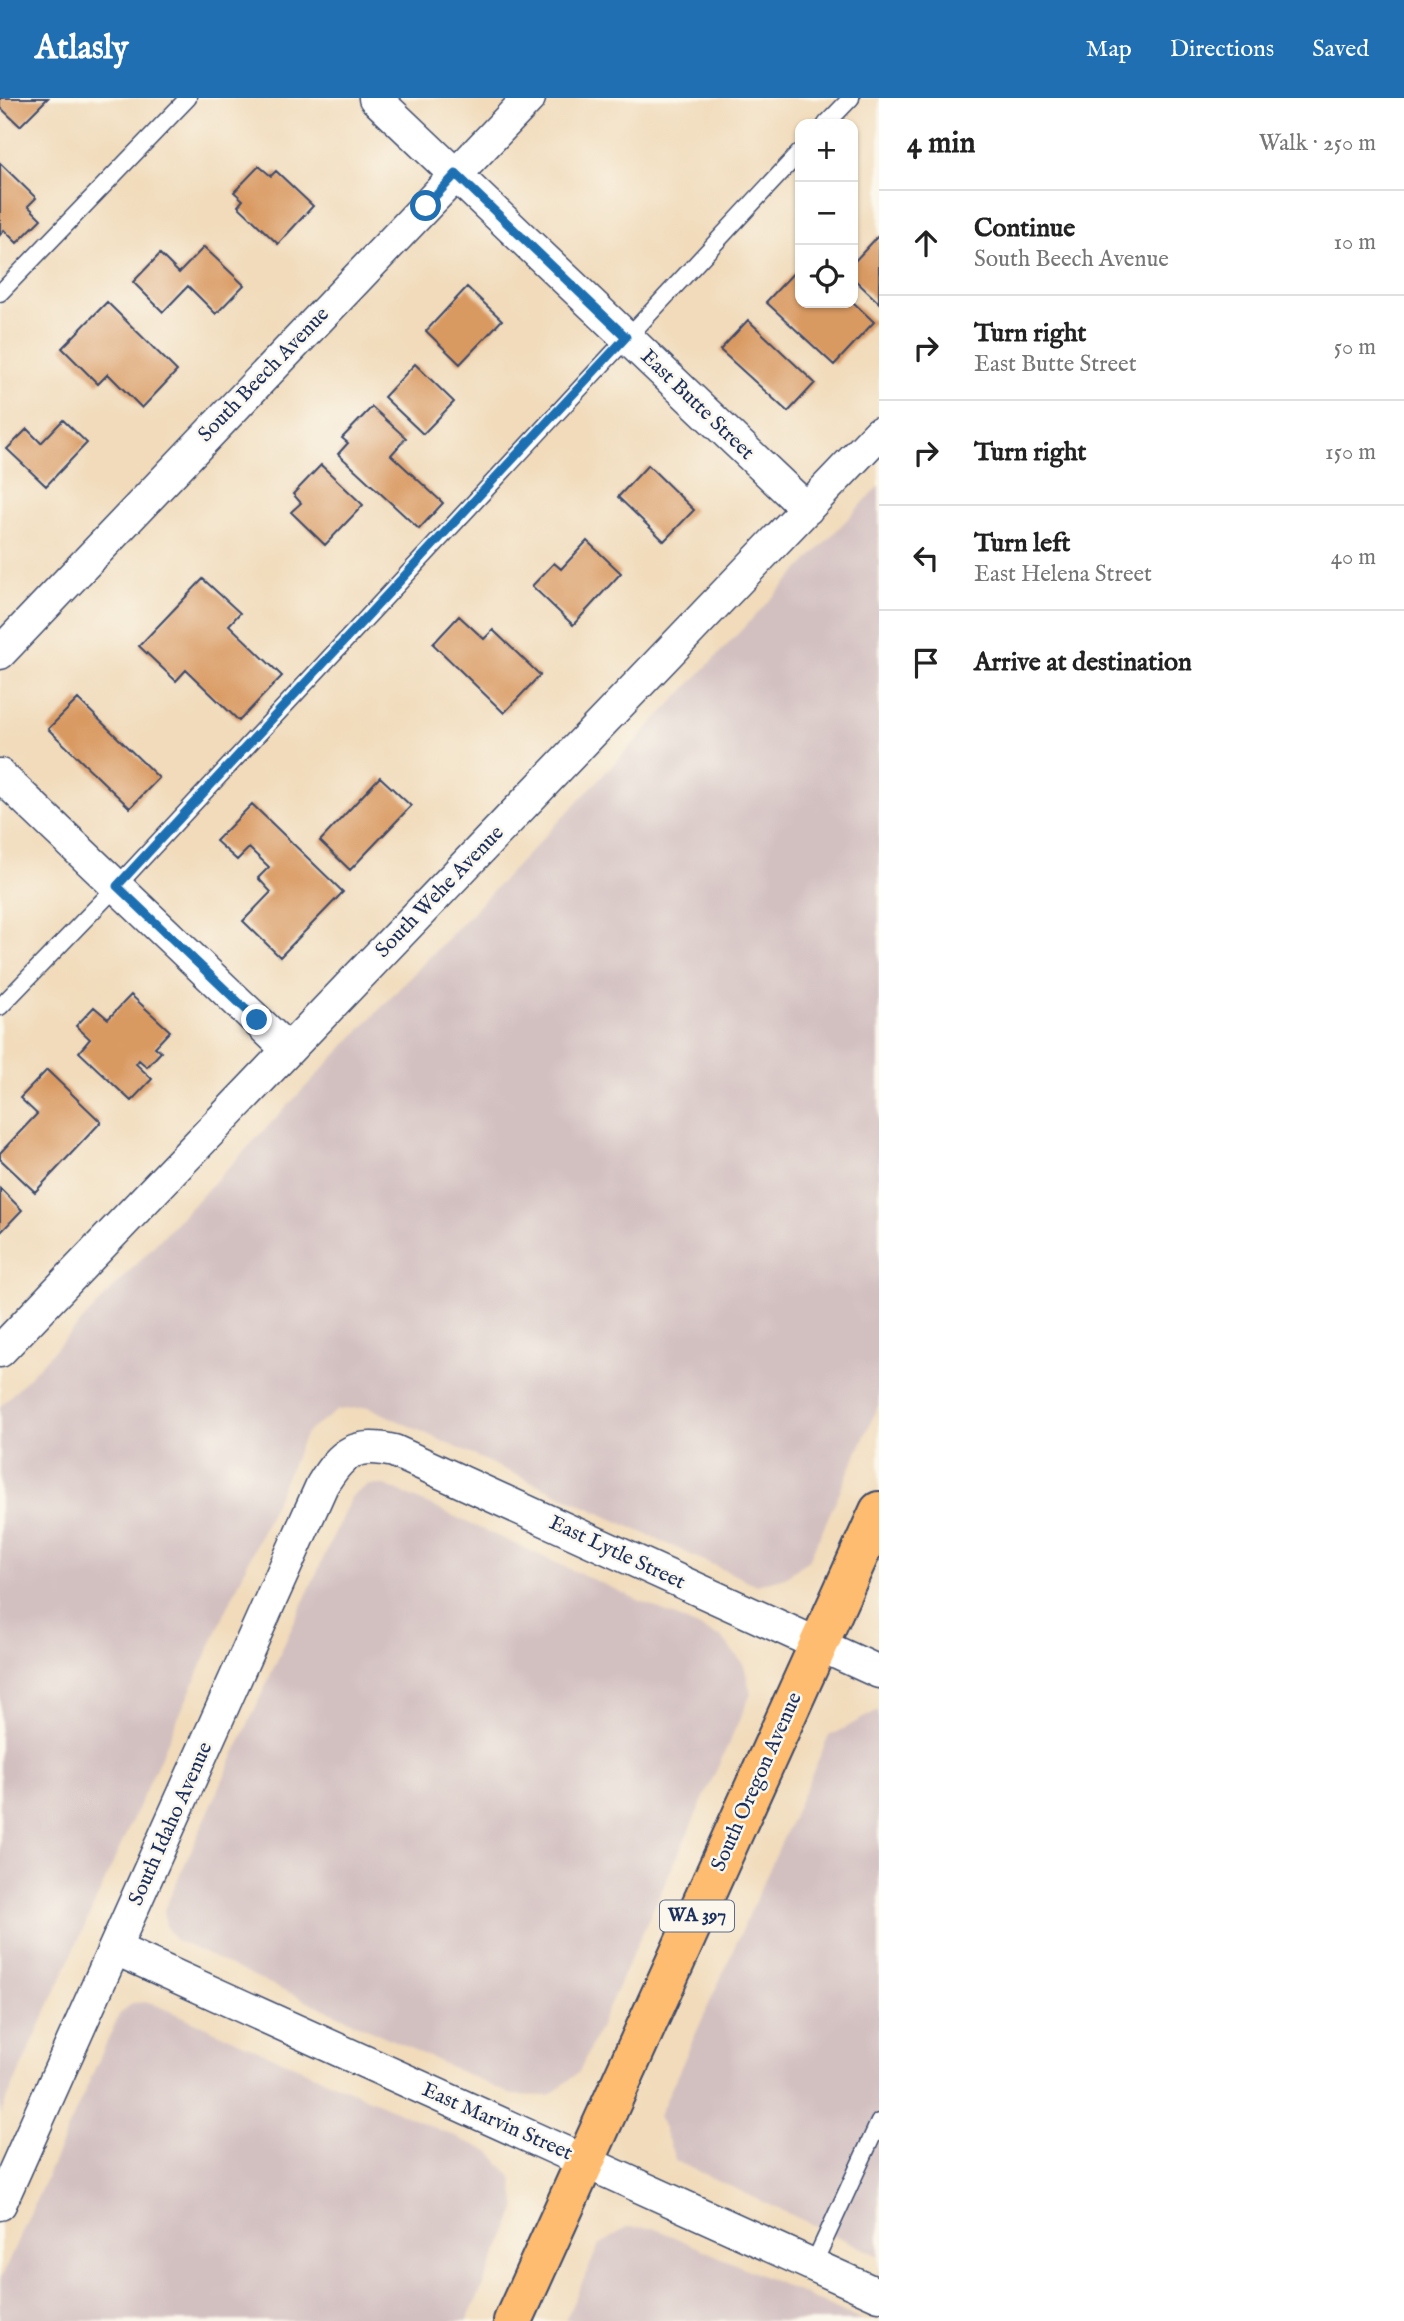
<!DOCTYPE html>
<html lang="en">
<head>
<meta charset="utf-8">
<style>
	:root { --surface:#fff; --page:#f6f6f6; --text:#222; --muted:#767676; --line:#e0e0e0; --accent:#1f6fb2 }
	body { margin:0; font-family:"IM FELL English",serif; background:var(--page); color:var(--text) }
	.controls { position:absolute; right:21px; top:21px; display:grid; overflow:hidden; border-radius:14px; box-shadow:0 2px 5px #0004 }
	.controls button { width:63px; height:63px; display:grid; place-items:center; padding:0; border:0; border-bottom:2px solid var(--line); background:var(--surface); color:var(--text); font:35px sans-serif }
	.stop { position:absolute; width:21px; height:21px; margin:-16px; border:5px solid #1f6fb2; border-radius:50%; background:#fff }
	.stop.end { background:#1f6fb2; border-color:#fff; box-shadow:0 2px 7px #0008 }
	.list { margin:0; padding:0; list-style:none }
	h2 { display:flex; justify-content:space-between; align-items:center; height:91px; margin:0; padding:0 28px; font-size:30px }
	h2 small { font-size:23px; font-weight:400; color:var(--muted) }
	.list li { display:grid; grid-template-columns:46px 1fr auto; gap:21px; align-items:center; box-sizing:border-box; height:105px; padding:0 28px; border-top:2px solid var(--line) }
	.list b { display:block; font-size:26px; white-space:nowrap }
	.list p { margin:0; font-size:23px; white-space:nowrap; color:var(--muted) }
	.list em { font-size:23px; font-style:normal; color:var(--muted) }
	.icon { flex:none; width:38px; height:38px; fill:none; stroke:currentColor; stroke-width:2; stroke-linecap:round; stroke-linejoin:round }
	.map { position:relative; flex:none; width:879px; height:2223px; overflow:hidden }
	header { display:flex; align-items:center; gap:42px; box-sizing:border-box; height:98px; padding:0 35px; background:var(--accent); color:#fff }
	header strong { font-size:33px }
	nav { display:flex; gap:38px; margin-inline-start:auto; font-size:24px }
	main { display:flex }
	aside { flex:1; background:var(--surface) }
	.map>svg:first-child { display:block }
	.industrial { fill:#d2bfc0 }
	.building { fill:#d99a62 }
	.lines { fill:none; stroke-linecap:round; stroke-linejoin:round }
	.lane-casing { stroke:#3b496c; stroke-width:19 }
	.street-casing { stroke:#3b496c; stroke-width:35 }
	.primary-casing { stroke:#3b496c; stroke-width:42 }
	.lane { stroke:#fff; stroke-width:16 }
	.street { stroke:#fff; stroke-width:32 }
	.primary { stroke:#fdbc70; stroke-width:38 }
	.route { stroke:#1f6fb2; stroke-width:9 }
	.labels { text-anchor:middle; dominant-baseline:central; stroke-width:5; stroke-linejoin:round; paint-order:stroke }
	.shield { fill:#fbf7ec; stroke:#5e6b89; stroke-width:2 }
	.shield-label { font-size:19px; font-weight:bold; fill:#1b2f5e }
	.street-label { font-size:21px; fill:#1b2f5e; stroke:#fbf7ec }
</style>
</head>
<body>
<header>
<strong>Atlasly</strong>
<nav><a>Map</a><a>Directions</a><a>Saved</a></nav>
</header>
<main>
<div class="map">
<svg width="879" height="2223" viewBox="0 0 879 2223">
	<rect width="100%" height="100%" fill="#fbf7ec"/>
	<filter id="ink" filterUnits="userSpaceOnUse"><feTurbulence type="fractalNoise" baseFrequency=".0143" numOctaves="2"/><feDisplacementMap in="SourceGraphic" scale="14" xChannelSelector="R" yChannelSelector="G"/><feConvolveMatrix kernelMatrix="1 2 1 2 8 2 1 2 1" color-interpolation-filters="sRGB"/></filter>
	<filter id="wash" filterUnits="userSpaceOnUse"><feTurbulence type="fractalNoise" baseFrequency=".00686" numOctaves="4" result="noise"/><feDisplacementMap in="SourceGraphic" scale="28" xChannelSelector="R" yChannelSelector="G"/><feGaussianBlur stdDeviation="1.57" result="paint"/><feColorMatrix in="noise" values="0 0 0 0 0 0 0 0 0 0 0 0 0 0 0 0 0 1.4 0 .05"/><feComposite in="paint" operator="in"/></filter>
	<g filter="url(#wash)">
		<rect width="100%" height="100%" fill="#f1dbbb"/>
		<!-- industrial -->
		<path class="industrial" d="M879,388v918l-70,156 -24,17 -28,8 -389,-178 -30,3 -32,23 -306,682v-708z
			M367,1387h18l337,153 22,27 7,29 -172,378 -30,24 -37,-1 -337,-155 -9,-13 -2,-17 187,-413z
			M879,1612v546l-203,-95 -17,-45 170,-380z
			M149,1904l341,150 22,25 5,31 -50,113h-467v-40l119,-266 13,-12z
			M627,2129l27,1 210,93h-299l33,-74z"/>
		<g id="blocks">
			<!-- building -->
			<path class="building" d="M0,0h48l-28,28 -20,-19z
				M0,65l36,35 -8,8 13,13 -24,24 -13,-13 -4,5z
				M259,68l12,10 5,-5 37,35 -35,38 -40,-38 5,-6 -9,-8z
				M879,137v68l-26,-25v-15z
				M204,149l40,38 -28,29 -28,-28 -25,26 -30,-30 27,-28 19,19z
				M800,168v37h54l20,19 -40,43 -68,-63z
				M467,189l35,33 -42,44 -34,-33z
				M107,204l70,69 -35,37 -34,-34 -10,10 -36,-36z
				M748,222l67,63 -27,29 -68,-62z
				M415,266l39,38 -31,32 -39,-37z
				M372,309l34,31 -15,17 52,48 -24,26 -81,-75 10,-11 -6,-5z
				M63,322l24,23 -41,43 -39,-37 20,-20 14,14z
				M321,367l42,40 -38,40 -34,-33 10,-9 -8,-9z
				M648,367l46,45 -30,31 -46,-44z
				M587,443l34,32 -48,52 -41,-39 22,-23 7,6z
				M203,481l37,34 -11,12 53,51 -43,45 -53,-51 -10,11 -37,-35z
				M459,518l25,23 9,-9 47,45 -36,38 -71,-69z
				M78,601l81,79 -29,30 -82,-79z
				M380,679l31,29 -61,64 -30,-29z
				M252,706l91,88 -63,65 -37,-36 28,-29 -13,-14 11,-11 -20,-19 -12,12 -21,-19z
				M131,897l39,36 -15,16 6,5 -14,15 -8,-7 -3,4 16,15 -21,22 -52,-49 11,-13 -14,-13 18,-19 14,12z
				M47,972l54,52 -66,70 -35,-33v-6l37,-39 -17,-16z
				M0,1090l22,22 -22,23z"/>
		</g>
	</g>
	<g filter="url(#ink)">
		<use href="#blocks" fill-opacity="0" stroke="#3b496c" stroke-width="2"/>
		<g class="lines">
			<defs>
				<path id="lane" d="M826,26l25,-26
					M0,195l188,-195
					M0,909l117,-121 683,-734
					M813,2167l66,-143"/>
				<path id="street" d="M375,0l432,411
					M0,555l529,-555
					M0,677l288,275
					M0,1253l879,-918
					M116,1851l763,346
					M0,2106l322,-719c20,-33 34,-43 72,-34l485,221"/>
				<path id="primary" d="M513,2223l366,-810"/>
			</defs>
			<!-- lane casing -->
			<use href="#lane" class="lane-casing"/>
			<!-- street casing -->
			<use href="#street" class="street-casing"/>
			<!-- primary casing -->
			<use href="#primary" class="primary-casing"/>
			<!-- lane -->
			<use href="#lane" class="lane"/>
			<!-- street -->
			<use href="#street" class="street"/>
			<!-- primary -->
			<use href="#primary" class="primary"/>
		</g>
	</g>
	<g class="lines" filter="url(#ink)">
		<!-- route -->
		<path class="route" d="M257,922l-140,-134 509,-549 -170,-163 -30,32"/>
	</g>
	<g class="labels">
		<!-- shield labels -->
		<rect class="shield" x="660" y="1802.5" width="74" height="31" rx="5"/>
		<g class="shield-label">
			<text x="697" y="1818">WA 397</text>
		</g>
		<!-- street labels -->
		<g class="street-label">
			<text transform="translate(264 277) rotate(-46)">South Beech Avenue</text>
			<text transform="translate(697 307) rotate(44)">East Butte Street</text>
			<text transform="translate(440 794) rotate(-46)">South Wehe Avenue</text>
			<text transform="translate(617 1455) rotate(25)">East Lytle Street</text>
			<text transform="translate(757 1684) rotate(-66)">South Oregon Avenue</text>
			<text transform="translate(171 1726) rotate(-66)">South Idaho Avenue</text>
			<text transform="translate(497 2024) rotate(24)">East Marvin Street</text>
		</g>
	</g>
</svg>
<div class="controls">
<button>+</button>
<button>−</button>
<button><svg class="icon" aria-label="locate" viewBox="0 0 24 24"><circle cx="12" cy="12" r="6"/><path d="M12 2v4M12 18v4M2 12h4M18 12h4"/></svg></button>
</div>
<div class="stop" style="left:426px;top:108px"></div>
<div class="stop end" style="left:257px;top:922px"></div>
</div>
<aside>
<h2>4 min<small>Walk · 250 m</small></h2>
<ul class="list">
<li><svg class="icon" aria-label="ahead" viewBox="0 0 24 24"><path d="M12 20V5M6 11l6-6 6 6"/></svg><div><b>Continue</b><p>South Beech Avenue</p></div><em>10 m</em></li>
<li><svg class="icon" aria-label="right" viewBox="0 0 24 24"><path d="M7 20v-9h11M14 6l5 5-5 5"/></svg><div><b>Turn right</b><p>East Butte Street</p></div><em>50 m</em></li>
<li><svg class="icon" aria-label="right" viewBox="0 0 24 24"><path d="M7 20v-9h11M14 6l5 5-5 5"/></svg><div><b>Turn right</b></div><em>150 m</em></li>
<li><svg class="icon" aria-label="left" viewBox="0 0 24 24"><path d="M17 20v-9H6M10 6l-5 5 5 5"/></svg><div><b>Turn left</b><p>East Helena Street</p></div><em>40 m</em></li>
<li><svg class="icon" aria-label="arrive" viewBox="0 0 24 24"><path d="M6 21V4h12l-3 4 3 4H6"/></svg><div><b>Arrive at destination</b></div></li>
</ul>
</aside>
</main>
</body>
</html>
